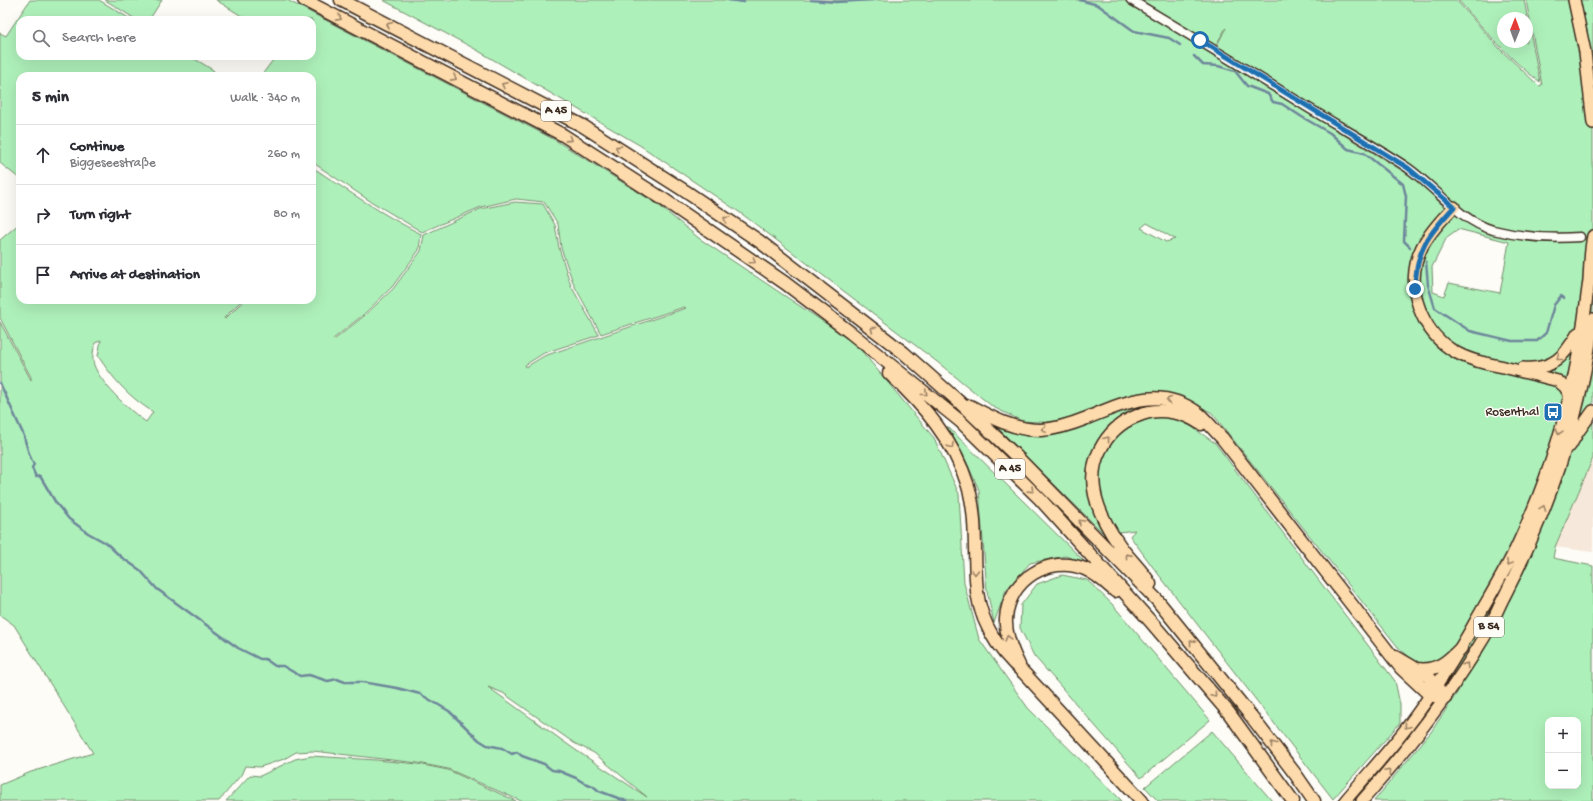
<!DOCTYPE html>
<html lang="en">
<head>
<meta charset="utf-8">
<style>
	:root { --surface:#fff; --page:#f7f7f7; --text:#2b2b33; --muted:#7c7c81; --line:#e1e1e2 }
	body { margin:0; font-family:"Gochi Hand",sans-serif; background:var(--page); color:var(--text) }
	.controls { position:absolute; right:12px; bottom:12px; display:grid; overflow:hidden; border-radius:8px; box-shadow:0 4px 16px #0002 }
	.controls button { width:36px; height:36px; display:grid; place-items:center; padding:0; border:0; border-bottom:1px solid var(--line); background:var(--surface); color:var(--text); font:20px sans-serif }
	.compass { position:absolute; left:1497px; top:12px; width:36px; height:36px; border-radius:50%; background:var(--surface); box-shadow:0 4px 16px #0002; rotate:1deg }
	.stop { position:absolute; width:12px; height:12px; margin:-9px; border:3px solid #1f6fb2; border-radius:50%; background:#fff }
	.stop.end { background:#1f6fb2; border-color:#fff; box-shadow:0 1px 4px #0008 }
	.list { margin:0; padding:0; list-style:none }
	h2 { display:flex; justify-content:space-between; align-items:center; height:52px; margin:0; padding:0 16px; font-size:17px }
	h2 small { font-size:13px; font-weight:400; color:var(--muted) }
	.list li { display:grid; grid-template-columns:26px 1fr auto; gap:12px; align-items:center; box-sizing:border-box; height:60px; padding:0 16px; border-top:1px solid var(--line) }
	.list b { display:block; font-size:15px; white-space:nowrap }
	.list p { margin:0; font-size:13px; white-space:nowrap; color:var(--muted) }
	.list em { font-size:13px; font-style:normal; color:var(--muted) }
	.icon { flex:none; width:22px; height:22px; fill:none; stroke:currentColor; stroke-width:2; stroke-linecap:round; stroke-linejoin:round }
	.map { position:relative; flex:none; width:1593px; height:801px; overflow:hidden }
	.search { position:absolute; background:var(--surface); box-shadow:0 4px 16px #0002; left:16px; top:16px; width:300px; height:44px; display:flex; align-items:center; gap:10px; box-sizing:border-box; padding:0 14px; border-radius:12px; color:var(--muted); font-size:15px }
	.panel { position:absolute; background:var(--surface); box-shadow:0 4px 16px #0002; left:16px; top:72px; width:300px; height:232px; border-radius:12px }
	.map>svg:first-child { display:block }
	.built { fill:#f6e8da }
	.green { fill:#aef0ba; stroke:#748d6c; fill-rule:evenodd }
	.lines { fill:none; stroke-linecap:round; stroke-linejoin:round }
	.stream { stroke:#6d869a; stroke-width:2.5 }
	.minor-casing { stroke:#3b2a1e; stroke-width:11 }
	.major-casing { stroke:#3b2a1e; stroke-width:14 }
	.highway-casing { stroke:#3b2a1e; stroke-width:15 }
	.minor { stroke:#fdfcf7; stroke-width:8 }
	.major { stroke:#fedbac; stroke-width:11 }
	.highway { stroke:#fedbac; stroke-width:12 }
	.oneway { stroke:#9c8265 }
	.route { stroke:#1f6fb2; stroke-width:5 }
	.labels { text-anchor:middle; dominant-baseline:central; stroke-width:3; stroke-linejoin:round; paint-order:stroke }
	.shield { fill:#fdfcf7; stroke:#75695f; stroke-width:1 }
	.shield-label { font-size:12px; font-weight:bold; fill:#3b2a1e }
	.poi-label { font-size:13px; fill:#3b2a1e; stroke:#fdfcf7; text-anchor:end }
</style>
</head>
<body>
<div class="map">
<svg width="1593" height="801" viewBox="0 0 1593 801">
	<rect width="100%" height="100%" fill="#fdfcf7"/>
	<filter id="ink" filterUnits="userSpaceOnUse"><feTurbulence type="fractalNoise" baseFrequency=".025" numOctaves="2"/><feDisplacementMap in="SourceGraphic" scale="8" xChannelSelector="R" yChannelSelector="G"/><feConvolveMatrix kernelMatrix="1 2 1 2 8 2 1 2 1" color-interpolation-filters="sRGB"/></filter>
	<g filter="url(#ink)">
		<!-- built -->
		<path class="built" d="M1593,458v94l-38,-5z"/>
		<!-- green -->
		<path class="green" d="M30,0h69l33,20h-112v36h170l23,14 5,6h-198v103l-20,-16v-130l6,3z
			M105,0h57l-13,20h-12z
			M216,0h71l268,140 102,64 43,35 155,104 79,95 25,56 5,89 15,56 49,69 94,93h-601l-73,-32 -30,-6 -105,-12 -17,1 -12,7 -24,8 -15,-1 -4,9 -22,26h-219v-16l31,-13 62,-19 -79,-128 -14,-10v-293l31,58v-3l-7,-13 -24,-46v-78l20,-17v77h222l-18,18 1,1 19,-19h68v-133c36,24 71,48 109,67l-2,16 -27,37 -29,28 -30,24 1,1 30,-24 29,-27 28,-38 3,-16 56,-26 35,-7 28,2 12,21 4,23 12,38 28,49 -55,18 -19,12 1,2 18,-11 142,-48 -2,-1 -83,27 -27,-49 -13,-37 -3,-24 -14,-22 -28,-3 -35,8 -59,25 -55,-33 -55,-37v-86h-51l15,-20h36v-36h-64zM101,340l-3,16c15,23 31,41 55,56l-7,10c-15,-10 -50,-42 -53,-61 -1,-5 1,-13 2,-18zM488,687l15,6 71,50 20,10 53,44 -73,-48z
			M383,0h740l293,179 30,30 6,-3 -43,-41 -193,-118 10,-19 -11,18 -74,-46h315l45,50 38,36 3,-1 -16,-85h67v458l-38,89 -2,11 40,8v234l-3,1h-216l57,-69 28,-42 -18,-29 -25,2 -18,-16 -186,-234 -23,-13 -23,-6 -30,1 -80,28 -34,-2 -29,-14 -57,-46 -194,-147 -101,-68 -166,-97zM1147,223l28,16 -9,3 -25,-14zM1458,229l51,13 -9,51 -51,-10 -5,13 -11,-4 -1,-25 15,-30zM1548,720h30v66h-30z
			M1458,0h66l16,82c-31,-23 -56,-53 -82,-82zM1503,18h24v24h-24z
			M1154,407l38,20 23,16 180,238 5,23v19l-67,76 -181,-233 -22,-30 5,-6 -31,4 -113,-113 35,15 35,-3 68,-23z
			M947,426l139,137 -21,-7 -35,7 -24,27 -12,33 -7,-32 -8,-101 -16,-36z
			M1062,575l25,5 25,24 98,116 -69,58 -107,-122 -14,-28 1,-23 16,-21z
			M1212,731l60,70h-114l-13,-14z
			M311,756l65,4 42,4 30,6 68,31h-290l24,-26 10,1 35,-17z"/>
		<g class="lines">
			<!-- stream -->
			<path class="stream" d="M728,0l16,2
				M811,0l25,2 37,-2
				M1080,0l18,5 36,26 35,7 11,7
				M1194,56l9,9 15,1 17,5 12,15 21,8 5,8 9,2 20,13 28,16 18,16 16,4 39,31 3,12 -2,45 6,6
				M1426,262l2,23 7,23 35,23 42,10h25l9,-8 8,-28 7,-9 3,2
				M0,383l24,53c1,5 7,26 10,28l-2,4 4,9 4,-1 16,27 13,16 19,14 18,10 15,14 19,13 17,19 81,59 22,11h5l10,7h8l17,10 9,-1 19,6 9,-2 8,3h17l35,6 23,6 29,17 30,29 8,5 15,3 10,6 5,-2 5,4 22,8 8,6 7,1 17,7 8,5 9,3 6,5 27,10"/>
			<defs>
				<path id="minor" d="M1131,0c59,35 118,71 176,107 33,20 68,39 101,61 28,20 51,52 85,62 28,7 59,9 87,7"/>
				<path id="major" d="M1574,0l11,52 8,71
					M1454,207c-12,12 -24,25 -32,40 -19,38 -1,87 35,106 15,8 31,11 47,14 18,5 36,9 54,14l7,6 4,7
					M1523,368c30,2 41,-11 55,-35
					M1570,446l8,-14 15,-21
					M1345,801c21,-25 43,-49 63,-75 26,-34 49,-71 70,-109 13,-23 27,-46 38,-69 28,-59 49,-123 61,-187 5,-27 9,-54 12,-81 1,-15 1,-30 4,-44
					M1362,801c44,-50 86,-103 120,-160 9,-14 15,-31 23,-46 44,-86 77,-180 88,-276"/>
				<path id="highway" d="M304,0l259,135 100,64 122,84 66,50 109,88 80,78 112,124 77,90 64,88
					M341,0l242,126 102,65 74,50 145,112 52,46 58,55 143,146 94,116 45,59 18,26
					M889,373c34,32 65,67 79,113 9,30 6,62 8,93 1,38 20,70 48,94l118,128
					M970,406c22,12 44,24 71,24 16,-1 31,-6 46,-12 39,-16 74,-33 112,-4 8,7 15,16 23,24l179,230 29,27 15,3
					M1150,584c-8,-14 -21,-25 -30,-38 -20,-28 -37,-63 -20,-96 8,-16 21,-28 37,-34 21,-9 46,-5 64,8
					M1396,657l32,19 17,22
					M1019,665c-7,-14 -14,-30 -13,-46 2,-39 43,-65 79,-50 12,5 21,14 30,22
					M1417,669c20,3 31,-8 44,-21"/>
			</defs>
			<!-- minor casing -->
			<use href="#minor" class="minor-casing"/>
			<!-- major casing -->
			<use href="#major" class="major-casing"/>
			<!-- highway casing -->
			<use href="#highway" class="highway-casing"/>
			<!-- minor -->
			<use href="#minor" class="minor"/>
			<!-- major -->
			<use href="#major" class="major"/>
			<!-- highway -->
			<use href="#highway" class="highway"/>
		</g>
		<!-- one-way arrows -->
		<defs><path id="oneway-chevron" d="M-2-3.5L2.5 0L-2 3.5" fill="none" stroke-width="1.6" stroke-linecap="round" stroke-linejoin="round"/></defs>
		<g class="oneway">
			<use href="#oneway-chevron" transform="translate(339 18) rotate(28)"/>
			<use href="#oneway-chevron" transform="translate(389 25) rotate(-153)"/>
			<use href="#oneway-chevron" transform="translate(454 78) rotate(28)"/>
			<use href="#oneway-chevron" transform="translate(504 85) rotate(-153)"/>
			<use href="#oneway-chevron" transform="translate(569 139) rotate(33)"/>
			<use href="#oneway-chevron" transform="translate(618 148) rotate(-147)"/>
			<use href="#oneway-chevron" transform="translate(726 219) rotate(-145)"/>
			<use href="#oneway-chevron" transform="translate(753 261) rotate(35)"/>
			<use href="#oneway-chevron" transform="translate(873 329) rotate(-142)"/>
			<use href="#oneway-chevron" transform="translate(1559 358) rotate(142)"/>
			<use href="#oneway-chevron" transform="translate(925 393) rotate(39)"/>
			<use href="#oneway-chevron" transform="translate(1169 400) rotate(-167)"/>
			<use href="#oneway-chevron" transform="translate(1044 429) rotate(177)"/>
			<use href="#oneway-chevron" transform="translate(1559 432) rotate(106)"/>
			<use href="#oneway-chevron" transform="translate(1107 439) rotate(-53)"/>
			<use href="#oneway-chevron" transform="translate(951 446) rotate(60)"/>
			<use href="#oneway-chevron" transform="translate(1031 490) rotate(44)"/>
			<use href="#oneway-chevron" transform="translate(1543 508) rotate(-69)"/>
			<use href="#oneway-chevron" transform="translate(1081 522) rotate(-135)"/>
			<use href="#oneway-chevron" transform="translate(1128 556) rotate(-129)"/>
			<use href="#oneway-chevron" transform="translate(1509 563) rotate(118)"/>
			<use href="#oneway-chevron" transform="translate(975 572) rotate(90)"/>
			<use href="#oneway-chevron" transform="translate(1008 638) rotate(-105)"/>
			<use href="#oneway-chevron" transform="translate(1192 642) rotate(-129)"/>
			<use href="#oneway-chevron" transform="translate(1466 665) rotate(-57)"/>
			<use href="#oneway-chevron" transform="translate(1214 695) rotate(49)"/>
			<use href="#oneway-chevron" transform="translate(1407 726) rotate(127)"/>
			<use href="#oneway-chevron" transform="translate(1273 744) rotate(-128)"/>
			<use href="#oneway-chevron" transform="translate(1388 772) rotate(-49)"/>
		</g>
	</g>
	<g class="lines" filter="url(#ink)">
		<!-- route -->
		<path class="route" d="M1200,40l208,128 46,39c-26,28 -38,42 -39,82"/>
	</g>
	<!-- icons -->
	<defs>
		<symbol id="bus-square" viewBox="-11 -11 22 22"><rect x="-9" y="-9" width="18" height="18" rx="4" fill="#1f6fb2" stroke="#fdfcf7"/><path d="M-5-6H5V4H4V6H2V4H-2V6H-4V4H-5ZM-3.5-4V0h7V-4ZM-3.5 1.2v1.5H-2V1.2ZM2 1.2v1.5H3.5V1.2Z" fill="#fff"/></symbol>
	</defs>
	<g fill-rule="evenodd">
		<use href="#bus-square" x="1542" y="401" width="22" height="22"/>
	</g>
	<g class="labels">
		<!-- shield labels -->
		<g class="shield">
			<rect x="541" y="101" width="30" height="20" rx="3"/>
			<rect x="995" y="459" width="30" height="20" rx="3"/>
			<rect x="1474" y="617" width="30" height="20" rx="3"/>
		</g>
		<g class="shield-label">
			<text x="556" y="111">A 45</text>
			<text x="1010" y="469">A 45</text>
			<text x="1489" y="627">B 54</text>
		</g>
		<!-- poi labels -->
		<g class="poi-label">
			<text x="1539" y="412">Rosenthal</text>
		</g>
	</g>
</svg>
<div class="controls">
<button>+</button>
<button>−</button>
</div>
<svg class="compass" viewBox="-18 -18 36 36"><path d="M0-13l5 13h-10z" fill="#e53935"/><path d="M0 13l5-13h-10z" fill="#7c7c81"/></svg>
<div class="stop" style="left:1200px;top:40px"></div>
<div class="stop end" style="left:1415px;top:289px"></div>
<div class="search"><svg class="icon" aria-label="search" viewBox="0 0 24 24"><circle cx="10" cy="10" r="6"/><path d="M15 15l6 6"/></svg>Search here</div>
<section class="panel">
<h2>5 min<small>Walk · 340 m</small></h2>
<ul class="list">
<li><svg class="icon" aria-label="ahead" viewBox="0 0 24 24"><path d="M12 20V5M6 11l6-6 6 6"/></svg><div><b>Continue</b><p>Biggeseestraße</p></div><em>260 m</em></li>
<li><svg class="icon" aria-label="right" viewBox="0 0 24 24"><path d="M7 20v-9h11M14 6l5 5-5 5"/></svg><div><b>Turn right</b></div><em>80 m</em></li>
<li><svg class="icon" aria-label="arrive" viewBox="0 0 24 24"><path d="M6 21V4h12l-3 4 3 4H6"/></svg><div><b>Arrive at destination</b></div></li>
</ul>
</section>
</div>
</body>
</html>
